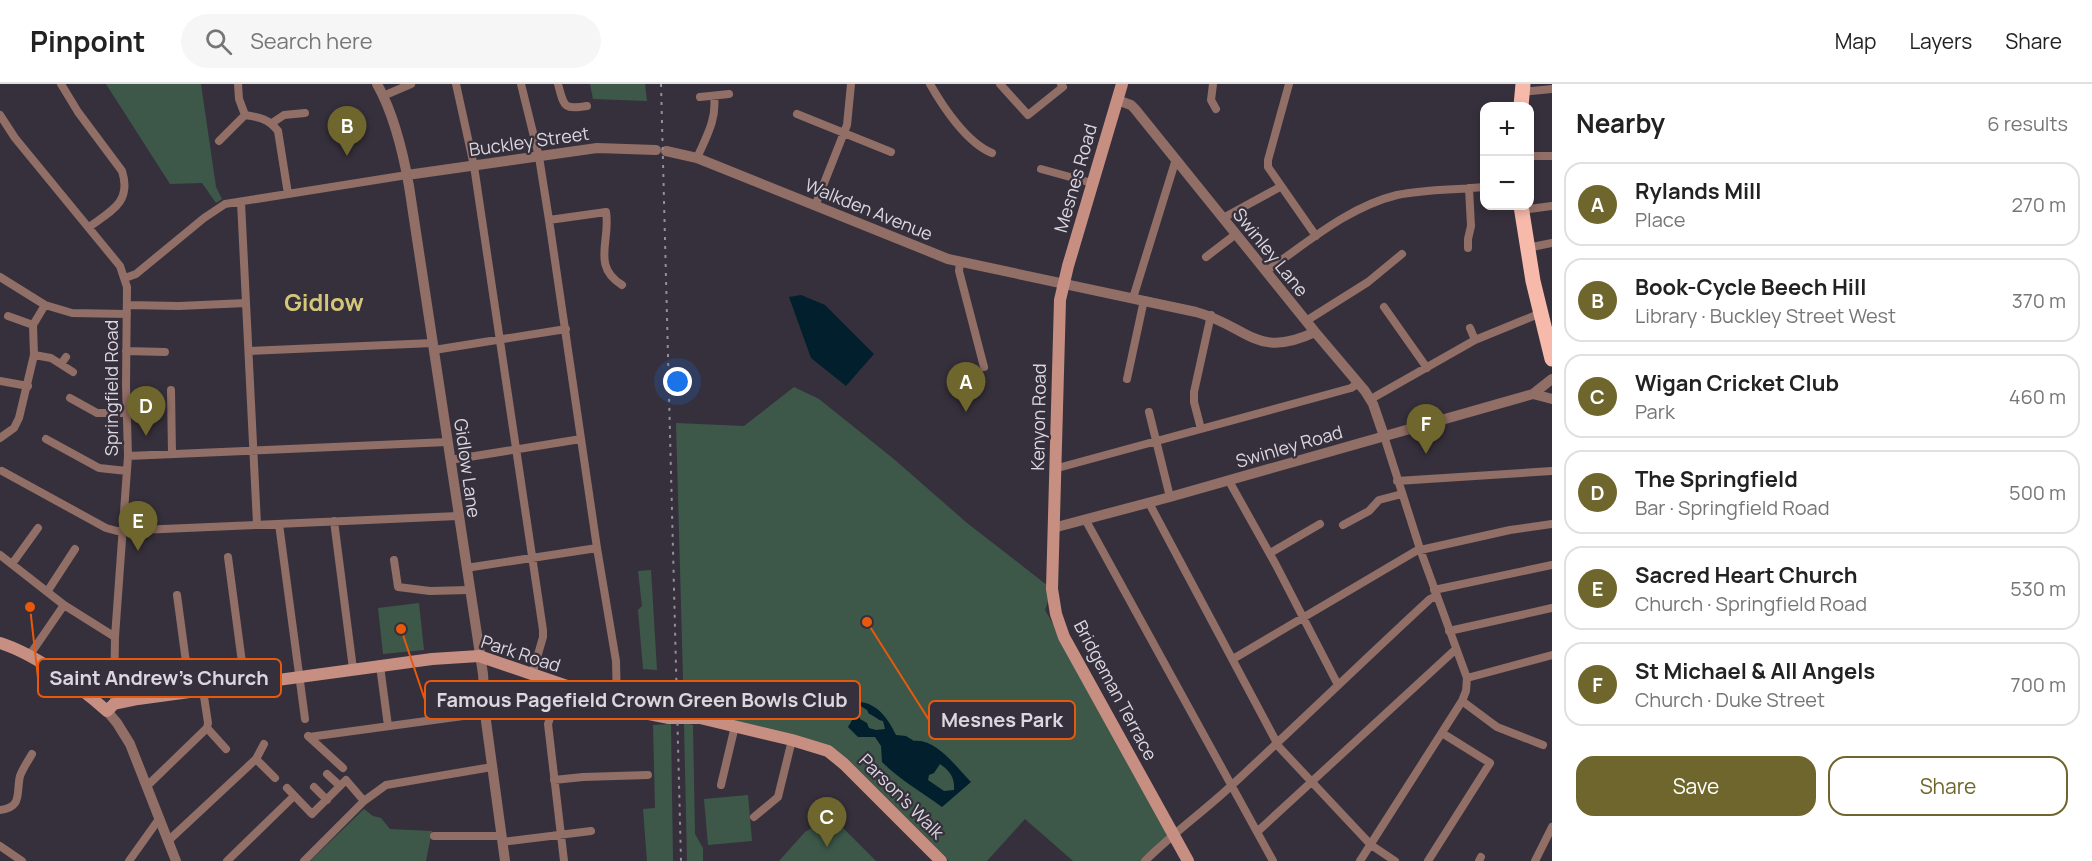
<!DOCTYPE html>
<html lang="en">
<head>
<meta charset="utf-8">
<style>
	:root { --surface:#fff; --page:#f6f6f6; --text:#222; --muted:#767676; --line:#e0e0e0; --accent:#6e662c }
	body { margin:0; font-family:Manrope,sans-serif; background:var(--page); color:var(--text) }
	.controls { position:absolute; right:18px; top:18px; display:grid; overflow:hidden; border-radius:12px; box-shadow:0 3px 9px #0003 }
	.controls button { width:54px; height:54px; display:grid; place-items:center; padding:0; border:0; border-bottom:2px solid var(--line); background:var(--surface); color:var(--text); font:30px sans-serif }
	.you { position:absolute; left:678px; top:298px; width:21px; height:21px; margin:-15px; border:4px solid #fff; border-radius:50%; background:#1a73e8; box-shadow:0 0 0 9px #1a73e833 }
	.badge { display:grid; place-items:center; width:39px; height:39px; border-radius:50%; background:var(--accent); color:#fff; font-size:20px; font-weight:700 }
	.pin { position:absolute; translate:-50% -50px; filter:drop-shadow(0 2px 3px #0008) }
	.pin::after { content:''; position:absolute; top:32px; width:21px; height:18px; background:inherit; clip-path:polygon(0 0,100% 0,50% 100%) }
	.list { margin:0; padding:0; list-style:none }
	h2 { display:flex; justify-content:space-between; align-items:center; height:78px; margin:0; padding:0 24px; font-size:26px }
	h2 small { font-size:20px; font-weight:400; color:var(--muted) }
	.list li { display:grid; grid-template-columns:39px 1fr auto; gap:18px; align-items:center; box-sizing:border-box; height:84px; margin:0 12px 12px; padding:0 12px; border:2px solid var(--line); border-radius:18px }
	.list b { display:block; font-size:22px; white-space:nowrap }
	.list p { margin:0; font-size:20px; white-space:nowrap; color:var(--muted) }
	.list em { font-size:20px; font-style:normal; color:var(--muted) }
	.actions { display:flex; gap:12px; padding:18px 24px }
	.actions a { flex:1; padding:14px 0; border:2px solid var(--accent); border-radius:18px; text-align:center; font-size:21px; color:var(--accent) }
	.actions .main { background:var(--accent); color:#fff }
	.icon { flex:none; width:33px; height:33px; fill:none; stroke:currentColor; stroke-width:2; stroke-linecap:round; stroke-linejoin:round }
	.map { position:relative; flex:none; width:1552px; height:777px; overflow:hidden }
	header { display:flex; align-items:center; gap:36px; box-sizing:border-box; height:84px; padding:0 30px; background:var(--surface); border-bottom:2px solid var(--line) }
	header strong { font-size:28px }
	nav { display:flex; gap:33px; margin-inline-start:auto; font-size:21px }
	.search { width:420px; height:54px; background:var(--page); display:flex; align-items:center; gap:15px; box-sizing:border-box; padding:0 21px; border-radius:33px; color:var(--muted); font-size:22px }
	main { display:flex }
	aside { flex:1; background:var(--surface) }
	.map>svg:first-child { display:block }
	.green { fill:#3d5849 }
	.water { fill:#011f2c; fill-rule:evenodd }
	.lines { fill:none; stroke-linecap:round; stroke-linejoin:round }
	.minor { stroke:#916e66; stroke-width:8 }
	.tertiary { stroke:#916e66; stroke-width:10 }
	.secondary { stroke:#c78f82; stroke-width:12 }
	.trunk { stroke:#f7b9aa; stroke-width:15 }
	.rail { stroke:#948f99; stroke-width:2; stroke-dasharray:3 6; stroke-linecap:butt }
	.labels { text-anchor:middle; dominant-baseline:central; stroke-width:4.5; stroke-linejoin:round; paint-order:stroke }
	.street-label { font-size:18px; fill:#dbd7df; stroke:#36303c }
	.district-label { font-size:24px; font-weight:bold; fill:#d4c779; stroke:#36303c }
	.leader { fill:none; stroke:#e8590c; stroke-width:2 }
	.callout-dot { fill:#e8590c; stroke:#36303c; stroke-width:2 }
	.callout { fill:#36303c; stroke:#e8590c; stroke-width:2 }
	.callout-label { font-size:20px; text-anchor:middle; font-weight:bold; fill:#dbd7df }
</style>
</head>
<body>
<header>
<strong>Pinpoint</strong>
<div class="search"><svg class="icon" aria-label="search" viewBox="0 0 24 24"><circle cx="10" cy="10" r="6"/><path d="M15 15l6 6"/></svg>Search here</div>
<nav><a>Map</a><a>Layers</a><a>Share</a></nav>
</header>
<main>
<div class="map">
<svg width="1552" height="777" viewBox="0 0 1552 777">
	<rect width="100%" height="100%" fill="#36303c"/>
	<!-- green -->
	<path class="green" d="M106,0h95l15,103 6,12 -6,4 -14,-20 -32,1z
		M590,0h55l2,17 -54,-2z
		M794,303l25,12 76,61 72,63 85,66 -7,21 130,226 -32,25h-70l-48,-42 -38,42h-38l-99,-98 -166,-49 -8,-291 68,3z
		M651,486l6,100 -14,-1 -5,-59 4,-4 -4,-35z
		M419,519l5,47 -41,4 -5,-46z
		M684,639l9,2 2,109 8,14v13h-16z
		M671,640l2,137h-26l-4,-52 12,-1 -2,-83z
		M748,711l4,46 -44,4 -4,-46z
		M364,725l9,7 8,2 9,11 42,2 -6,30h-116z
		M831,732l45,45h-97l26,-29z"/>
	<!-- water -->
	<path class="water" d="M801,211l24,10 49,49 -28,32 -35,-28 -22,-61z
		M842,607c8,2 14,4 19,11 18,3 27,17 35,33l10,1 8,5c22,-3 42,26 57,41l-29,25c-20,-15 -42,-27 -60,-45l-1,-16 -6,-9h-17l-10,-10 7,-12 -10,-8 -13,1 -9,-3v-6l4,-6zM859,621l8,5 2,4c5,1 8,6 14,7l2,8 -9,1 -7,-2 -2,-5 -7,-4zM940,680c10,7 15,14 14,26l-10,1 -16,-11 1,-5 5,-2z"/>
	<g class="lines">
		<!-- minor -->
		<path class="minor" d="M61,0l17,28 44,59c10,31 -11,40 -33,56
			M238,0l1,15 6,16c14,2 24,4 33,16l10,63
			M456,0l18,82 69,464v7l-11,38
			M521,0l18,73 10,63 48,328 19,113 1,43
			M558,0c6,22 5,26 29,22
			M930,0c13,23 37,59 62,69
			M1000,0l28,31 35,-28 -2,-3
			M1213,0l-2,16 5,9
			M1289,0l-21,76v7l48,69
			M1522,8l30,-3
			M383,12l28,-12
			M700,13l29,-3
			M797,30l94,38
			M0,31l15,23 105,128 7,21 -1,98 2,71 -13,181 -1,67
			M272,39l12,-8 21,-2
			M219,57l26,-26
			M1530,72h22
			M697,74c9,-21 20,-38 17,-62
			M1041,85l51,14
			M241,118l16,322
			M815,122l32,-81 4,-41
			M1521,126l31,-4
			M1223,134l57,-31
			M549,136l57,-8c5,28 -15,54 16,73
			M1468,164v-9l3,-13 -2,-38
			M1527,164l25,-5
			M1206,173l30,-23
			M960,178l-1,9 25,96
			M1266,187c41,-28 82,-64 131,-76 29,-6 59,-5 87,-8
			M0,193l45,28 27,8 55,1
			M125,194l11,-4 68,-56 21,-14 182,-29
			M1133,214l43,-139
			M127,221l52,1 67,-3
			M1384,223l43,61
			M8,232l25,9
			M1306,237l62,-39 34,-28
			M1470,244l5,12
			M434,266l132,-21
			M126,267l39,1
			M249,267l184,-8
			M34,271l17,3 22,14
			M61,280l5,-7
			M1127,295l17,-79
			M0,297l28,5
			M171,306l1,64
			M70,314l27,15h29
			M1371,315l104,-59 66,-27
			M1149,328l21,85
			M1201,345l-7,-27v-10l17,-77
			M0,354l14,-10 5,-10 15,-63 -1,-30 12,-20
			M46,355l53,29 28,3
			M128,372l319,-14
			M450,376l131,-21
			M1054,385l297,-81 8,-5
			M2,387l104,57 11,3 341,-15
			M1229,397l47,84 62,120
			M1397,397l155,-10
			M1149,419l130,244 92,98 24,16
			M1085,435l188,342
			M334,437l19,148
			M279,440l26,195
			M1343,441l26,-14 10,-11 23,-6
			M1270,469l50,-29
			M0,471l64,50 51,32
			M228,473l17,128
			M394,476l4,27 32,4 39,-1
			M12,480l26,-36
			M466,484l131,-20
			M1434,506l118,-25
			M47,508l28,-43
			M177,511l13,97
			M1449,547l103,-23
			M29,572l35,-51
			M1233,575l183,-108 94,-21 42,-6
			M380,582l8,60
			M1467,594l85,-23
			M561,601l-13,39 16,137
			M1462,617l35,26 46,18
			M207,644l19,21
			M308,652l35,32
			M309,653l176,-24
			M256,675l19,19
			M327,690l13,12
			M554,696l29,-3 65,-2
			M721,701l14,-59
			M147,702l60,-58 1,-5 -5,-33
			M314,703l13,13
			M287,704l25,26 34,-34 18,21
			M0,726c23,-3 16,-17 20,-34 3,-8 8,-15 12,-22
			M754,733l24,-20 14,-57
			M1257,748l199,-183
			M434,752h67
			M168,757l88,-82 8,-15
			M502,758l89,-11
			M0,762l22,15
			M129,777l30,-42
			M227,777l67,-65
			M304,777l60,-60 22,-16 106,-18
			M1145,777c27,-27 58,-49 86,-75 67,-62 132,-125 199,-187l6,-3
			M1360,777l102,-160 4,-10 1,-13 -47,-129 -36,-113
			M1428,777l62,-98 -48,-30
			M1479,777l2,-4
			M1535,777l17,-34"/>
		<!-- tertiary -->
		<path class="tertiary" d="M377,0c17,30 26,68 32,102l74,488 3,47 19,140
			M1117,16l14,5 4,4 180,223 50,59 8,13 11,32
			M666,67l31,7 251,101 248,53c52,14 60,48 119,20
			M407,91l190,-27 59,2
			M1533,310l19,5
			M1053,444l117,-31 363,-103 19,-15
			M107,627l10,12 13,21 46,117"/>
		<!-- secondary -->
		<path class="secondary" d="M1122,0l-54,182 -8,34 -8,289 4,25 8,23 124,224
			M0,559c35,11 80,44 107,68l7,-7 24,-5 294,-40 47,-3 170,58 20,4h31l92,22 36,11 16,13 97,97"/>
		<!-- trunk -->
		<path class="trunk" d="M1521,22l2,-22
			M1521,122l12,75 19,78"/>
		<!-- rail -->
		<path class="rail" d="M661,0l20,777"/>
	</g>
	<g class="labels">
		<!-- street labels -->
		<g class="street-label">
			<text transform="translate(529 57) rotate(-8)">Buckley Street</text>
			<text transform="translate(1075 94) rotate(-74)">Mesnes Road</text>
			<text transform="translate(869 125) rotate(22)">Walkden Avenue</text>
			<text transform="translate(1271 168) rotate(51)">Swinley Lane</text>
			<text transform="translate(111 304) rotate(-90)">Springfield Road</text>
			<text transform="translate(1038 333) rotate(-89)">Kenyon Road</text>
			<text transform="translate(1289 362) rotate(-16)">Swinley Road</text>
			<text transform="translate(468 384) rotate(82)">Gidlow Lane</text>
			<text transform="translate(521 569) rotate(18)">Park Road</text>
			<text transform="translate(1116 606) rotate(62)">Bridgeman Terrace</text>
			<text transform="translate(902 712) rotate(45)">Parson's Walk</text>
		</g>
		<!-- district labels -->
		<g class="district-label">
			<text x="324" y="217">Gidlow</text>
		</g>
	</g>
	<!-- callouts -->
	<path class="leader" d="M30 523L38 594M401 545L425 616M867 538L929 636"/>
	<g class="callout-dot">
		<circle cx="30" cy="523" r="6"/>
		<circle cx="401" cy="545" r="6"/>
		<circle cx="867" cy="538" r="6"/>
	</g>
	<g class="callout">
		<rect x="38" y="575" width="243" height="38" rx="6"/>
		<rect x="425" y="597" width="435" height="38" rx="6"/>
		<rect x="929" y="617" width="146" height="38" rx="6"/>
	</g>
	<g class="callout-label">
		<text x="159" y="601">Saint Andrew's Church</text>
		<text x="642" y="623">Famous Pagefield Crown Green Bowls Club</text>
		<text x="1002" y="643">Mesnes Park</text>
	</g>
</svg>
<div class="controls">
<button>+</button>
<button>−</button>
</div>
<div class="you"></div>
<div class="pin badge" style="left:966px;top:328px">A</div>
<div class="pin badge" style="left:347px;top:72px">B</div>
<div class="pin badge" style="left:827px;top:763px">C</div>
<div class="pin badge" style="left:146px;top:352px">D</div>
<div class="pin badge" style="left:138px;top:467px">E</div>
<div class="pin badge" style="left:1426px;top:370px">F</div>
</div>
<aside>
<h2>Nearby<small>6 results</small></h2>
<ul class="list">
<li><span class="badge">A</span><div><b>Rylands Mill</b><p>Place</p></div><em>270 m</em></li>
<li><span class="badge">B</span><div><b>Book-Cycle Beech Hill</b><p>Library · Buckley Street West</p></div><em>370 m</em></li>
<li><span class="badge">C</span><div><b>Wigan Cricket Club</b><p>Park</p></div><em>460 m</em></li>
<li><span class="badge">D</span><div><b>The Springfield</b><p>Bar · Springfield Road</p></div><em>500 m</em></li>
<li><span class="badge">E</span><div><b>Sacred Heart Church</b><p>Church · Springfield Road</p></div><em>530 m</em></li>
<li><span class="badge">F</span><div><b>St Michael &amp; All Angels</b><p>Church · Duke Street</p></div><em>700 m</em></li>
</ul>
<div class="actions"><a class="main">Save</a><a>Share</a></div>
</aside>
</main>
</body>
</html>
